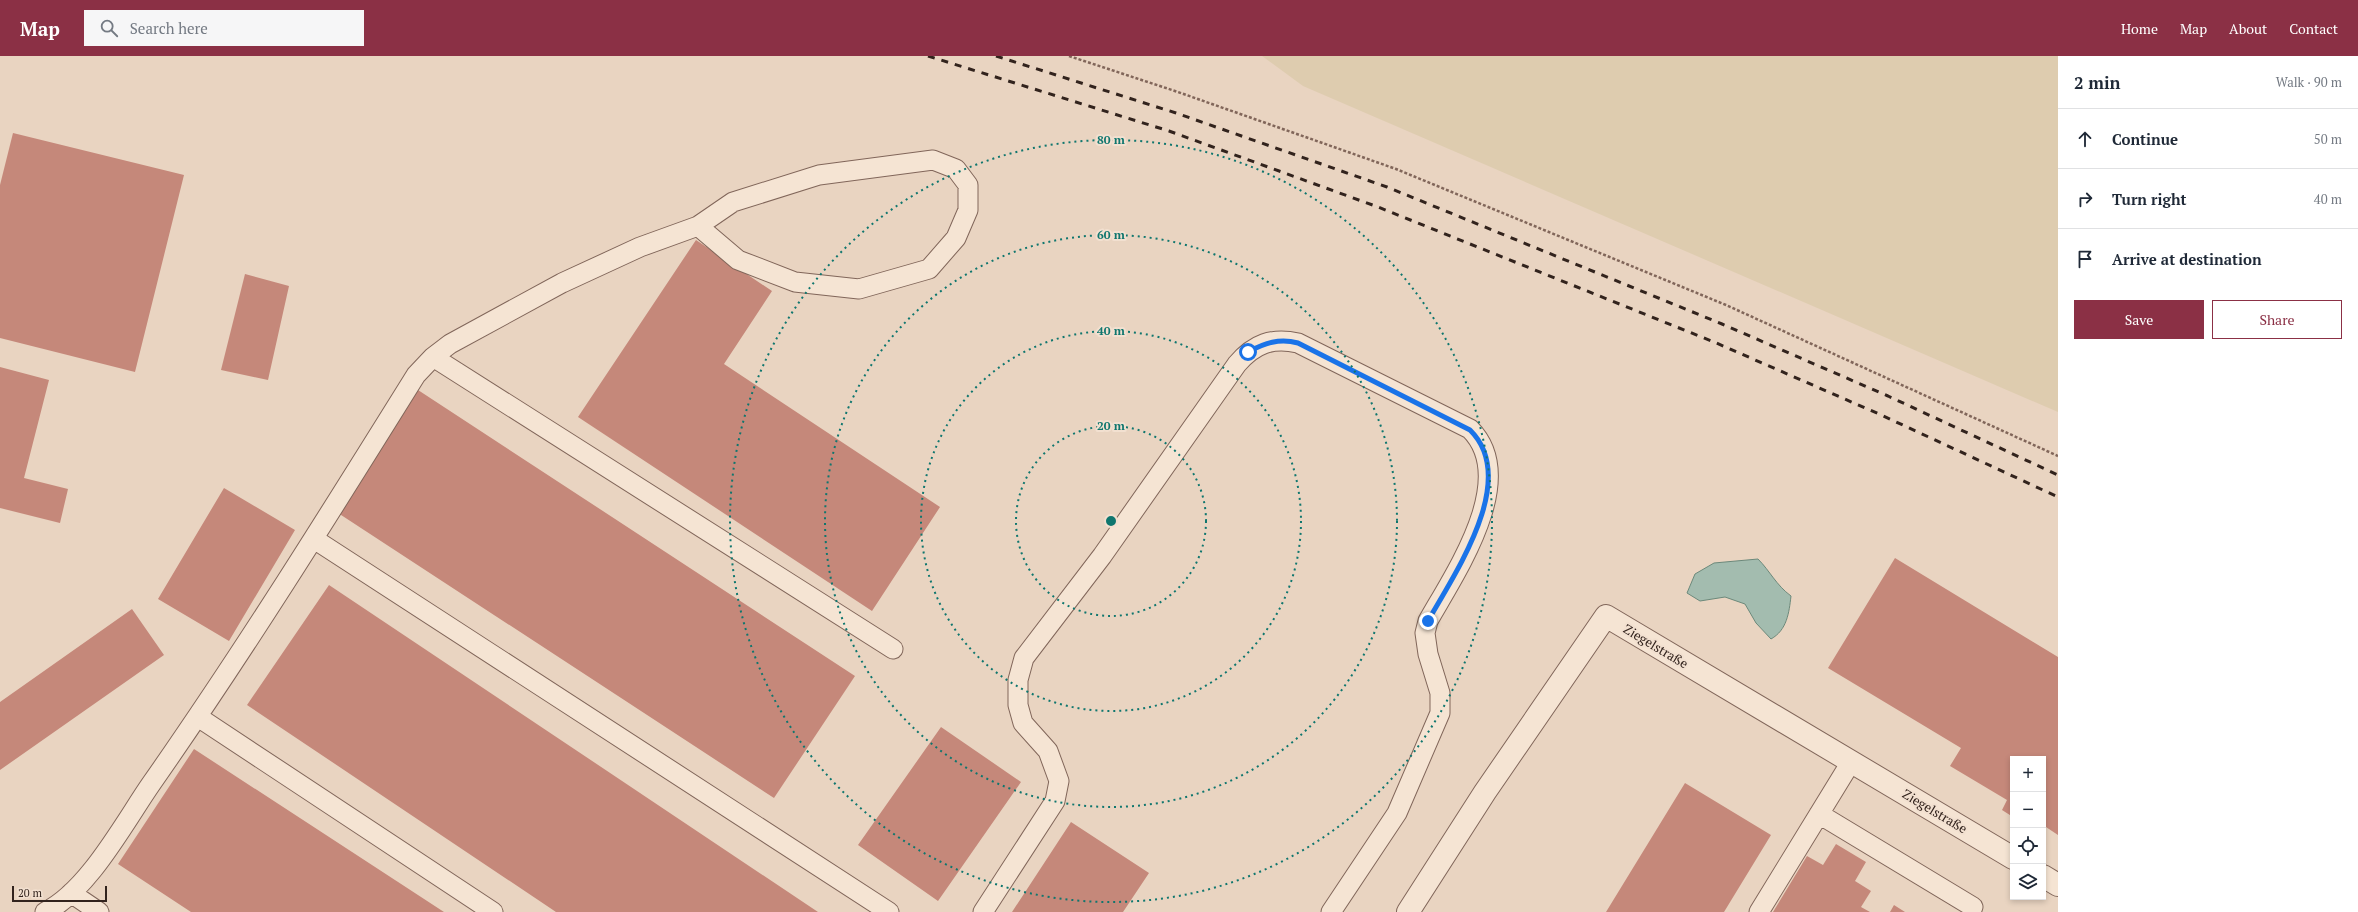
<!DOCTYPE html>
<html lang="en">
<head>
<meta charset="utf-8">
<style>
	:root { --surface:#fff; --page:#f6f6f7; --text:#1f2937; --muted:#747a83; --line:#e0e1e3; --accent:#8b3045 }
	body { margin:0; font-family:"PT Serif",serif; background:var(--page); color:var(--text) }
	.controls { position:absolute; right:12px; bottom:12px; display:grid; overflow:hidden; border-radius:0px; box-shadow:0 2px 6px #0003 }
	.controls button { width:36px; height:36px; display:grid; place-items:center; padding:0; border:0; border-bottom:1px solid var(--line); background:var(--surface); color:var(--text); font:20px sans-serif }
	.scale { position:absolute; left:12px; bottom:10px; width:95px; box-sizing:border-box; padding-left:4px; border:2px solid #32231d; border-top:0; font-size:11px; line-height:14px; white-space:nowrap; color:#32231d; -webkit-text-stroke:3px #f2e0d0; paint-order:stroke }
	.stop { position:absolute; width:12px; height:12px; margin:-9px; border:3px solid #1a73e8; border-radius:50%; background:#fff }
	.stop.end { background:#1a73e8; border-color:#fff; box-shadow:0 1px 4px #0008 }
	.list { margin:0; padding:0; list-style:none }
	h2 { display:flex; justify-content:space-between; align-items:center; height:52px; margin:0; padding:0 16px; font-size:17px }
	h2 small { font-size:13px; font-weight:400; color:var(--muted) }
	.list li { display:grid; grid-template-columns:26px 1fr auto; gap:12px; align-items:center; box-sizing:border-box; height:60px; padding:0 16px; border-top:1px solid var(--line) }
	.list b { display:block; font-size:15px; white-space:nowrap }
	.list em { font-size:13px; font-style:normal; color:var(--muted) }
	.actions { display:flex; gap:8px; padding:12px 16px }
	.actions a { flex:1; padding:9px 0; border:1px solid var(--accent); border-radius:0px; text-align:center; font-size:14px; color:var(--accent) }
	.actions .main { background:var(--accent); color:#fff }
	.icon { flex:none; width:22px; height:22px; fill:none; stroke:currentColor; stroke-width:2; stroke-linecap:round; stroke-linejoin:round }
	.map { position:relative; flex:none; width:2058px; height:856px; overflow:hidden }
	header { display:flex; align-items:center; gap:24px; box-sizing:border-box; height:56px; padding:0 20px; background:var(--accent); color:#fff }
	header strong { font-size:19px }
	nav { display:flex; gap:22px; margin-inline-start:auto; font-size:14px }
	.search { width:280px; height:36px; background:var(--page); display:flex; align-items:center; gap:10px; box-sizing:border-box; padding:0 14px; border-radius:0px; color:var(--muted); font-size:15px }
	main { display:flex }
	aside { flex:1; background:var(--surface) }
	.map>svg:first-child { display:block }
	.farmland { fill:#deccaf }
	.water { fill:#a3bcaf; stroke:#6c897b }
	.building { fill:#c5887a }
	.lines { fill:none; stroke-linecap:round; stroke-linejoin:round }
	.lane-casing { stroke:#81665a; stroke-width:21 }
	.street-casing { stroke:#81665a; stroke-width:24 }
	.path { stroke:#81665a; stroke-width:2.5; stroke-dasharray:3 2; stroke-linecap:butt }
	.lane { stroke:#f5e4d3; stroke-width:19 }
	.street { stroke:#f5e4d3; stroke-width:22 }
	.rail { stroke:#32231d; stroke-width:3; stroke-dasharray:7 7; stroke-linecap:butt }
	.route { stroke:#1a73e8; stroke-width:5 }
	.ring { fill:none; stroke:#0f766e; stroke-width:2; stroke-dasharray:2 4 }
	.labels { text-anchor:middle; dominant-baseline:central; stroke-width:4; stroke-linejoin:round; paint-order:stroke }
	.street-label { font-size:13px; fill:#32231d; stroke:#f2e0d0 }
	.centre { fill:#0f766e; stroke:#f2e0d0; stroke-width:2 }
	.ring-label { font-size:12px; text-anchor:middle; font-weight:bold; fill:#0f766e; stroke:#f2e0d0; stroke-width:4; stroke-linejoin:round; paint-order:stroke }
</style>
</head>
<body>
<header>
<strong>Map</strong>
<div class="search"><svg class="icon" aria-label="search" viewBox="0 0 24 24"><circle cx="10" cy="10" r="6"/><path d="M15 15l6 6"/></svg>Search here</div>
<nav><a>Home</a><a>Map</a><a>About</a><a>Contact</a></nav>
</header>
<main>
<div class="map">
<svg width="2058" height="856" viewBox="0 0 2058 856">
	<rect width="100%" height="100%" fill="#e9d4c1"/>
	<!-- farmland -->
	<path class="farmland" d="M1262,0h796v356l-755,-326z"/>
	<!-- water -->
	<path class="water" d="M1758,503c12,12 18,26 33,37 -2,17 -4,34 -20,43l-15,-16 -11,-19 -20,-7 -25,4 -13,-8 8,-19 19,-11z"/>
	<!-- building -->
	<path class="building" d="M13,77l171,42 -49,197 -135,-34v-153z
		M696,184l76,51 -48,73 216,143 -68,104 -294,-194z
		M245,218l44,12 -21,94 -47,-10z
		M0,311l49,13 -25,98 44,11 -8,34 -60,-15z
		M418,334l437,286 -81,122 -436,-285z
		M224,432l71,42 -66,111 -71,-42z
		M1895,502l163,99v178l-15,-10v-66h-30v58l-11,-7 5,-10 -57,-34 11,-18 -133,-80z
		M329,529l489,327h-262l-309,-207z
		M132,553l32,46 -164,115v-68z
		M941,671l80,55 -83,119 -80,-56z
		M194,693l250,163h-253l-73,-48z
		M1685,727l86,52 -47,77h-118z
		M1071,766l78,51 -26,39h-111z
		M1836,788l30,18 -11,19 16,10 -10,16 9,5h-97l34,-56 16,9z
		M1894,849l11,7h-15z"/>
	<g class="lines">
		<defs>
			<path id="lane" d="M433,301l460,292
				M314,483l575,373
				M198,661l295,195
				M1819,758l154,93
				M71,837l28,19
				M45,856c43,-21 79,-89 106,-128 93,-133 179,-271 265,-409l17,-18 17,-13 112,-61 78,-36 58,-21 35,-24 86,-27 114,-15 23,9 12,16v25l-12,28 -27,31 -70,20 -64,-7 -57,-22 -40,-34
				M983,856l72,-111 4,-20 -11,-30 -25,-28 -5,-18v-25l6,-22 78,-102 135,-192c17,-20 35,-27 61,-21l172,86c50,50 -15,144 -42,192l-3,12 3,21 12,39v20l-43,100 -66,99
				M1759,856l92,-150"/>
			<path id="street" d="M2043,820l15,9
				M1408,856l77,-120 121,-176 407,242"/>
		</defs>
		<!-- lane casing -->
		<use href="#lane" class="lane-casing"/>
		<!-- street casing -->
		<use href="#street" class="street-casing"/>
		<!-- path -->
		<path class="path" d="M1069,0l109,36 218,77 330,136 332,151"/>
		<!-- lane -->
		<use href="#lane" class="lane"/>
		<!-- street -->
		<use href="#street" class="street"/>
		<!-- rail -->
		<path class="rail" d="M928,0l241,75 209,76 336,135 165,72 179,83
			M996,0l180,57 211,74 335,137 166,72 170,79"/>
	</g>
	<g class="lines">
		<!-- route -->
		<path class="route" d="M1248,296c17,-9 31,-14 50,-9l172,87c50,49 -15,143 -42,191"/>
	</g>
	<!-- distance rings -->
	<g class="ring">
		<circle cx="1111" cy="465" r="95"/>
		<circle cx="1111" cy="465" r="190"/>
		<circle cx="1111" cy="465" r="286"/>
		<circle cx="1111" cy="465" r="381"/>
	</g>
	<g class="labels">
		<!-- street labels -->
		<g class="street-label">
			<text transform="translate(1656 590) rotate(31)">Ziegelstraße</text>
			<text transform="translate(1935 755) rotate(31)">Ziegelstraße</text>
		</g>
	</g>
	<circle cx="1111" cy="465" r="6" class="centre"/>
	<g class="ring-label">
		<text x="1111" y="88">80 m</text>
		<text x="1111" y="183">60 m</text>
		<text x="1111" y="279">40 m</text>
		<text x="1111" y="374">20 m</text>
	</g>
</svg>
<div class="controls">
<button>+</button>
<button>−</button>
<button><svg class="icon" aria-label="locate" viewBox="0 0 24 24"><circle cx="12" cy="12" r="6"/><path d="M12 2v4M12 18v4M2 12h4M18 12h4"/></svg></button>
<button><svg class="icon" aria-label="layers" viewBox="0 0 24 24"><path d="M12 4l9 5-9 5-9-5zM3 14l9 5 9-5"/></svg></button>
</div>
<div class="scale">20 m</div>
<div class="stop" style="left:1248px;top:296px"></div>
<div class="stop end" style="left:1428px;top:565px"></div>
</div>
<aside>
<h2>2 min<small>Walk · 90 m</small></h2>
<ul class="list">
<li><svg class="icon" aria-label="ahead" viewBox="0 0 24 24"><path d="M12 20V5M6 11l6-6 6 6"/></svg><div><b>Continue</b></div><em>50 m</em></li>
<li><svg class="icon" aria-label="right" viewBox="0 0 24 24"><path d="M7 20v-9h11M14 6l5 5-5 5"/></svg><div><b>Turn right</b></div><em>40 m</em></li>
<li><svg class="icon" aria-label="arrive" viewBox="0 0 24 24"><path d="M6 21V4h12l-3 4 3 4H6"/></svg><div><b>Arrive at destination</b></div></li>
</ul>
<div class="actions"><a class="main">Save</a><a>Share</a></div>
</aside>
</main>
</body>
</html>
